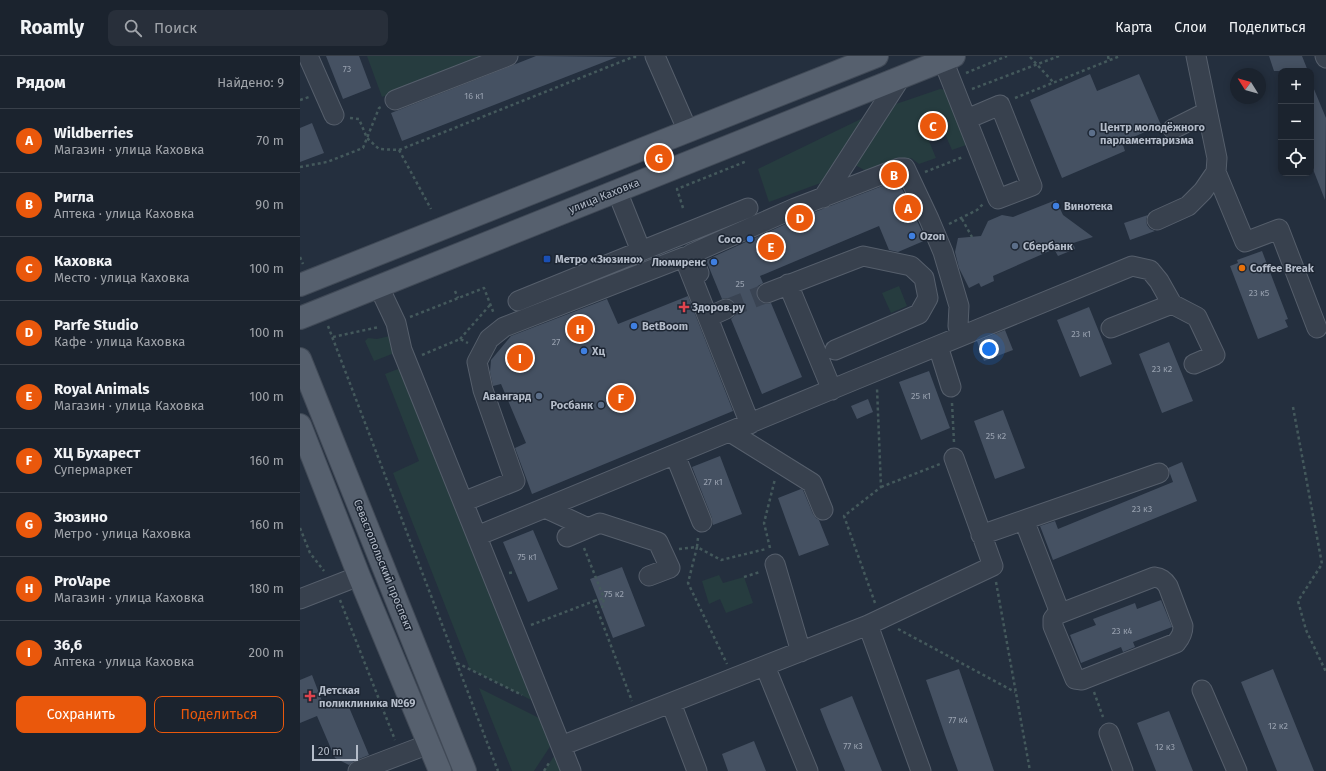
<!DOCTYPE html>
<html lang="ru">
<head>
<meta charset="utf-8">
<style>
	:root { --surface:#1b232e; --page:#282f3a; --text:#f1f3f6; --muted:#a0a4aa; --line:#39404a; --accent:#ea580c }
	body { margin:0; font-family:"Fira Sans",sans-serif; background:var(--page); color:var(--text) }
	.controls { position:absolute; right:12px; top:12px; display:grid; overflow:hidden; border-radius:8px; box-shadow:0 2px 10px #0003 }
	.controls button { width:36px; height:36px; display:grid; place-items:center; padding:0; border:0; border-bottom:1px solid var(--line); background:var(--surface); color:var(--text); font:20px sans-serif }
	.compass { position:absolute; left:930px; top:12px; width:36px; height:36px; border-radius:50%; background:var(--surface); box-shadow:0 2px 10px #0003; rotate:307deg }
	.scale { position:absolute; left:12px; bottom:10px; width:46px; box-sizing:border-box; padding-left:4px; border:2px solid #b4bcc9; border-top:0; font-size:11px; line-height:14px; white-space:nowrap; color:#b4bcc9; -webkit-text-stroke:3px #1d2633; paint-order:stroke }
	.you { position:absolute; left:689px; top:293px; width:14px; height:14px; margin:-10px; border:3px solid #fff; border-radius:50%; background:#1a73e8; box-shadow:0 0 0 6px #1a73e833 }
	.badge { display:grid; place-items:center; width:26px; height:26px; border-radius:50%; background:var(--accent); color:#fff; font-size:13px; font-weight:700 }
	.pin { position:absolute; translate:-50% -50%; border:2px solid #fff; box-shadow:0 1px 4px #0006 }
	.list { margin:0; padding:0; list-style:none }
	h2 { display:flex; justify-content:space-between; align-items:center; height:52px; margin:0; padding:0 16px; font-size:17px }
	h2 small { font-size:13px; font-weight:400; color:var(--muted) }
	.list li { display:grid; grid-template-columns:26px 1fr auto; gap:12px; align-items:center; box-sizing:border-box; height:64px; padding:0 16px; border-top:1px solid var(--line) }
	.list b { display:block; font-size:15px; white-space:nowrap }
	.list p { margin:0; font-size:13px; white-space:nowrap; color:var(--muted) }
	.list em { font-size:13px; font-style:normal; color:var(--muted) }
	.actions { display:flex; gap:8px; padding:12px 16px }
	.actions a { flex:1; padding:9px 0; border:1px solid var(--accent); border-radius:8px; text-align:center; font-size:14px; color:var(--accent) }
	.actions .main { background:var(--accent); color:#fff }
	.icon { flex:none; width:22px; height:22px; fill:none; stroke:currentColor; stroke-width:2; stroke-linecap:round; stroke-linejoin:round }
	.map { position:relative; flex:none; width:1026px; height:715px; overflow:hidden }
	header { display:flex; align-items:center; gap:24px; box-sizing:border-box; height:56px; padding:0 20px; background:var(--surface); border-bottom:1px solid var(--line) }
	header strong { font-size:19px }
	nav { display:flex; gap:22px; margin-inline-start:auto; font-size:14px }
	.search { width:280px; height:36px; background:var(--page); display:flex; align-items:center; gap:10px; box-sizing:border-box; padding:0 14px; border-radius:8px; color:var(--muted); font-size:15px }
	main { display:flex }
	aside { flex:1; background:var(--surface) }
	.map>svg:first-child { display:block }
	.green { fill:#263c3f }
	.building { fill:#455162 }
	.lines { fill:none; stroke-linecap:round; stroke-linejoin:round }
	.minor-tunnel { stroke:#3a4453; stroke-width:19; stroke-dasharray:19 10; stroke-linecap:butt }
	.minor-casing { stroke:#565f6c; stroke-width:21 }
	.major-casing { stroke:#414a57; stroke-width:24 }
	.path { stroke:#44595c; stroke-width:2.5; stroke-dasharray:3 3; stroke-linecap:butt }
	.minor { stroke:#38414e; stroke-width:19 }
	.major { stroke:#56606e; stroke-width:22 }
	.service-dot { fill:#5c6f8a; stroke:#1d2633; stroke-width:1.5 }
	.shop-dot { fill:#3f7fe0; stroke:#1d2633; stroke-width:1.5 }
	.transit-dot { fill:#1a4fb4; stroke:#1d2633; stroke-width:1.5 }
	.food-dot { fill:#e8710a; stroke:#1d2633; stroke-width:1.5 }
	.health-dot { fill:#e0444e; stroke:#1d2633; stroke-width:1.5 }
	.labels { text-anchor:middle; dominant-baseline:central; stroke-width:3; stroke-linejoin:round; paint-order:stroke }
	.number-label { font-size:9px; fill:#98a1af }
	.poi-label { font-size:11px; font-weight:bold; fill:#b4bcc9; stroke:#1d2633; text-anchor:start }
	.street-label { font-size:11px; fill:#b4bcc9; stroke:#1d2633 }
</style>
</head>
<body>
<header>
<strong>Roamly</strong>
<div class="search"><svg class="icon" aria-label="search" viewBox="0 0 24 24"><circle cx="10" cy="10" r="6"/><path d="M15 15l6 6"/></svg>Поиск</div>
<nav><a>Карта</a><a>Слои</a><a>Поделиться</a></nav>
</header>
<main>
<aside>
<h2>Рядом<small>Найдено: 9</small></h2>
<ul class="list">
<li><span class="badge">A</span><div><b>Wildberries</b><p>Магазин · улица Каховка</p></div><em>70 m</em></li>
<li><span class="badge">B</span><div><b>Ригла</b><p>Аптека · улица Каховка</p></div><em>90 m</em></li>
<li><span class="badge">C</span><div><b>Каховка</b><p>Место · улица Каховка</p></div><em>100 m</em></li>
<li><span class="badge">D</span><div><b>Parfe Studio</b><p>Кафе · улица Каховка</p></div><em>100 m</em></li>
<li><span class="badge">E</span><div><b>Royal Animals</b><p>Магазин · улица Каховка</p></div><em>100 m</em></li>
<li><span class="badge">F</span><div><b>ХЦ Бухарест</b><p>Супермаркет</p></div><em>160 m</em></li>
<li><span class="badge">G</span><div><b>Зюзино</b><p>Метро · улица Каховка</p></div><em>160 m</em></li>
<li><span class="badge">H</span><div><b>ProVape</b><p>Магазин · улица Каховка</p></div><em>180 m</em></li>
<li><span class="badge">I</span><div><b>36,6</b><p>Аптека · улица Каховка</p></div><em>200 m</em></li>
</ul>
<div class="actions"><a class="main">Сохранить</a><a>Поделиться</a></div>
</aside>
<div class="map">
<svg width="1026" height="715" viewBox="0 0 1026 715">
	<rect width="100%" height="100%" fill="#242f3e"/>
	<!-- green -->
	<path class="green" d="M67,0h122l-107,41z
		M640,33l7,1 22,54 -17,6 -14,-32 -16,6 14,34 -17,6 -8,-6 -39,16 -17,-9v-4l41,-57z
		M569,59l-43,66 -57,21 -11,-33z
		M599,230l8,20 -16,7 -9,-20z
		M98,278l4,16 -28,11 -9,-20 3,-3 9,1z
		M103,311l134,336 -67,-34 -77,-196 26,-12 -34,-87z
		M419,519l4,8 21,-6 9,26 -27,10 -6,-14 -11,5 -7,-23z
		M179,632l64,32 10,22 -19,29h-22z
		M261,690l10,25h-27z"/>
	<!-- building -->
	<path class="building" d="M26,0h33l12,32 -28,11z
		M236,0l81,1 -215,84 -11,-28z
		M969,0h33l6,15h-34z
		M790,18l7,17 42,-17 22,51 -39,17 3,9 -63,27 -32,-78z
		M1011,26l15,36 -1,82 -14,-36z
		M12,67l12,30 -24,9v-34z
		M598,124l28,60 -28,12 -9,-2 -10,-24 -119,50 3,7 -5,3 -2,5 1,6 3,5 5,2 6,-1 31,74 -40,17 -31,-75 4,-4 2,-5 -1,-5 -4,-5 -5,-2 -5,1 -16,-39 93,-42z
		M756,144l7,15 30,22 -20,6 2,6 -17,7 -4,-7 -61,27 1,5 -13,6 -2,-4 -10,5 -10,-20 -4,-16 3,-14 23,-2 7,-15 14,-6 11,2z
		M848,159l-2,4 1,6 3,4 5,2 -25,9 -6,-17z
		M962,195l26,68 -3,1 3,7 -30,12 -28,-73 8,-3 -1,-3z
		M388,240l45,115 -201,83 -17,-46 11,-5 -25,-59 -8,2 -3,-14 1,-12 20,-24 96,-37 11,25z
		M789,251l23,57 -32,13 -23,-57z
		M705,274l8,20 -29,11 -7,-20z
		M869,286l24,59 -31,12 -23,-59z
		M629,315l21,57 -29,12 -22,-58z
		M568,343l5,13 -16,7 -6,-13z
		M703,354l22,58 -30,11 -21,-58z
		M420,400l22,58 -29,11 -1,-7 -20,-51z
		M882,406l15,39 -144,59 -13,-34 15,-5 3,8 115,-47 -5,-14z
		M501,433l2,1 10,24 3,4 3,2 10,25 -30,11 -21,-58z
		M233,474l25,59 -30,13 -25,-60z
		M322,511l23,59 -32,12 -23,-59z
		M861,544l11,27 -39,15 2,5 -12,5 -2,-5 -40,16 -11,-28 26,-10 -3,-6 42,-16 2,6z
		M659,613l35,102h-36l-12,-33 -20,-58z
		M973,613l41,102h-37l-36,-89z
		M12,619l13,34 21,-9 23,55 -15,6 -5,4 -14,-7 -18,-42 -17,7v-43z
		M552,640l30,75h-37l-18,-44 -7,-18z
		M869,655l24,60h-37l-19,-48z
		M454,685l12,30h-38l-6,-17z"/>
	<g class="lines">
		<!-- minor-tunnel -->
		<path class="minor-tunnel" d="M426,253l41,-16"/>
		<defs>
			<path id="minor" d="M8,0l26,59
				M355,0l28,64 4,12
				M1025,0l1,2
				M643,4l55,139 34,-13 -32,-81 -33,14
				M95,44l113,-44
				M873,73l34,-17
				M916,116l29,70 34,-13 38,99
				M523,142l78,-121
				M857,164l31,-14 15,-15 13,-19 1,-14 -21,-102
				M341,195l107,-43
				M399,217l-8,-19 104,-46 104,-40h6l24,51 14,33 16,54 -1,20 3,10
				M488,228l44,106
				M79,231l17,36 6,27 169,421
				M467,237l96,-37 48,10 13,12 4,20 -9,16 -84,36
				M218,245l123,-50 -24,-60
				M415,258l11,-5
				M811,272l61,-24
				M638,290l13,41
				M430,376l82,51 11,27
				M375,399l27,67
				M163,446l52,-21 -32,-91 -6,-28 12,-23 15,-12 180,-70 66,167
				M245,452l43,20 12,-5 58,19 12,26 -21,8
				M724,464l36,93
				M681,479l178,-62
				M177,480c219,-90 436,-181 655,-270l18,4 9,11 13,23 25,13 18,38 -21,9
				M267,481l21,-9
				M475,508l26,88
				M854,521c7,1 10,3 14,9l15,40c0,7 -2,11 -7,17l-94,37 -7,-1 -22,-53v-7l3,-4z
				M0,543l59,-23
				M568,569l53,146
				M465,610l43,105
				M902,634l35,81
				M371,647l26,68
				M809,677l14,38
				M261,690l307,-121 125,-59 -39,-108
				M58,715l71,-27"/>
			<path id="major" d="M0,229l577,-229
				M0,262l654,-262
				M0,303l165,412
				M0,369l59,151 81,195"/>
		</defs>
		<!-- minor casing -->
		<use href="#minor" class="minor-casing"/>
		<!-- major casing -->
		<use href="#major" class="major-casing"/>
		<!-- path -->
		<path class="path" d="M808,0l1,5
			M730,1l24,26
			M666,17l41,-17
			M672,33l87,-33
			M715,42l105,-42
			M0,44l9,-3
			M50,62l9,1 8,19 12,11 20,1 234,-93h6
			M99,94l32,59
			M0,111l27,-5 36,-14 16,-40 2,-1
			M625,116l38,-15
			M383,152l-6,-19 70,-28
			M662,163l10,18
			M649,168l28,-14 6,-6
			M0,201l3,7
			M155,235l3,7
			M110,261l74,-29 10,26
			M28,270l170,445
			M33,281l46,-10
			M160,283l30,-34
			M122,299l38,-16 8,4
			M652,347l2,39
			M993,351l29,157 -24,37 8,29 20,42
			M581,431l59,-23
			M0,472l10,25 14,18
			M398,482l-1,9 24,13 45,-11
			M284,492l20,50
			M470,492l-6,-25 11,-44
			M379,493l18,-2 -9,36 39,81
			M209,517l6,-1
			M444,521l16,-5
			M696,526l34,189
			M40,544l55,140
			M294,545l10,-3 -2,10
			M575,547l-31,-87 37,-29 -4,-99
			M231,569l63,-24 38,100
			M598,573l117,63
			M157,607l65,32
			M794,636l9,25
			M244,715l5,-8"/>
		<!-- minor -->
		<use href="#minor" class="minor"/>
		<!-- major -->
		<use href="#major" class="major"/>
	</g>
	<!-- markers -->
	<g class="service-dot">
		<circle cx="792" cy="77" r="4"/>
		<circle cx="715" cy="190" r="4"/>
		<circle cx="239" cy="340" r="4"/>
		<circle cx="301" cy="349" r="4"/>
	</g>
	<g class="shop-dot">
		<circle cx="756" cy="150" r="4"/>
		<circle cx="612" cy="180" r="4"/>
		<circle cx="450" cy="183" r="4"/>
		<circle cx="414" cy="206" r="4"/>
		<circle cx="334" cy="270" r="4"/>
		<circle cx="284" cy="295" r="4"/>
	</g>
	<rect class="transit-dot" x="243" y="199" width="8" height="8" rx="2"/>
	<circle class="food-dot" cx="942" cy="212" r="4"/>
	<g class="health-dot">
		<path d="M382 245h4v4h4v4h-4v4h-4v-4h-4v-4h4z"/>
		<path d="M8 634h4v4h4v4h-4v4h-4v-4h-4v-4h4z"/>
	</g>
	<g class="labels">
		<!-- number labels -->
		<g class="number-label">
			<text x="47" y="13">73</text>
			<text x="174" y="40">16 к1</text>
			<text x="440" y="228">25</text>
			<text x="959" y="237">23 к5</text>
			<text x="781" y="278">23 к1</text>
			<text x="256" y="286">27</text>
			<text x="862" y="313">23 к2</text>
			<text x="621" y="340">25 к1</text>
			<text x="696" y="380">25 к2</text>
			<text x="413" y="426">27 к1</text>
			<text x="842" y="453">23 к3</text>
			<text x="227" y="501">75 к1</text>
			<text x="314" y="538">75 к2</text>
			<text x="822" y="575">23 к4</text>
			<text x="658" y="664">77 к4</text>
			<text x="978" y="670">12 к2</text>
			<text x="553" y="690">77 к3</text>
			<text x="865" y="691">12 к3</text>
		</g>
		<!-- poi labels -->
		<g class="poi-label">
			<text x="800" y="71">Центр молодёжного<tspan x="800" dy="13">парламентаризма</tspan></text>
			<text x="764" y="150">Винотека</text>
			<text x="620" y="180">Ozon</text>
			<text x="442" y="183" text-anchor="end">Coco</text>
			<text x="723" y="190">Сбербанк</text>
			<text x="255" y="203">Метро «Зюзино»</text>
			<text x="406" y="206" text-anchor="end">Люмиренс</text>
			<text x="950" y="212">Coffee Break</text>
			<text x="392" y="251">Здоров.ру</text>
			<text x="342" y="270">BetBoom</text>
			<text x="292" y="295">Хц</text>
			<text x="231" y="340" text-anchor="end">Авангард</text>
			<text x="293" y="349" text-anchor="end">Росбанк</text>
			<text x="19" y="634">Детская<tspan x="19" dy="13">поликлиника №69</tspan></text>
		</g>
		<!-- street labels -->
		<g class="street-label">
			<text transform="translate(304 140) rotate(-22)">улица Каховка</text>
			<text transform="translate(83 509) rotate(68)">Севастопольский проспект</text>
		</g>
	</g>
</svg>
<div class="controls">
<button>+</button>
<button>−</button>
<button><svg class="icon" aria-label="locate" viewBox="0 0 24 24"><circle cx="12" cy="12" r="6"/><path d="M12 2v4M12 18v4M2 12h4M18 12h4"/></svg></button>
</div>
<svg class="compass" viewBox="-18 -18 36 36"><path d="M0-13l5 13h-10z" fill="#e53935"/><path d="M0 13l5-13h-10z" fill="#a0a4aa"/></svg>
<div class="scale">20 m</div>
<div class="you"></div>
<div class="pin badge" style="left:608px;top:152px">A</div>
<div class="pin badge" style="left:594px;top:119px">B</div>
<div class="pin badge" style="left:633px;top:70px">C</div>
<div class="pin badge" style="left:500px;top:162px">D</div>
<div class="pin badge" style="left:471px;top:191px">E</div>
<div class="pin badge" style="left:321px;top:342px">F</div>
<div class="pin badge" style="left:359px;top:102px">G</div>
<div class="pin badge" style="left:280px;top:273px">H</div>
<div class="pin badge" style="left:220px;top:302px">I</div>
</div>
</main>
</body>
</html>
